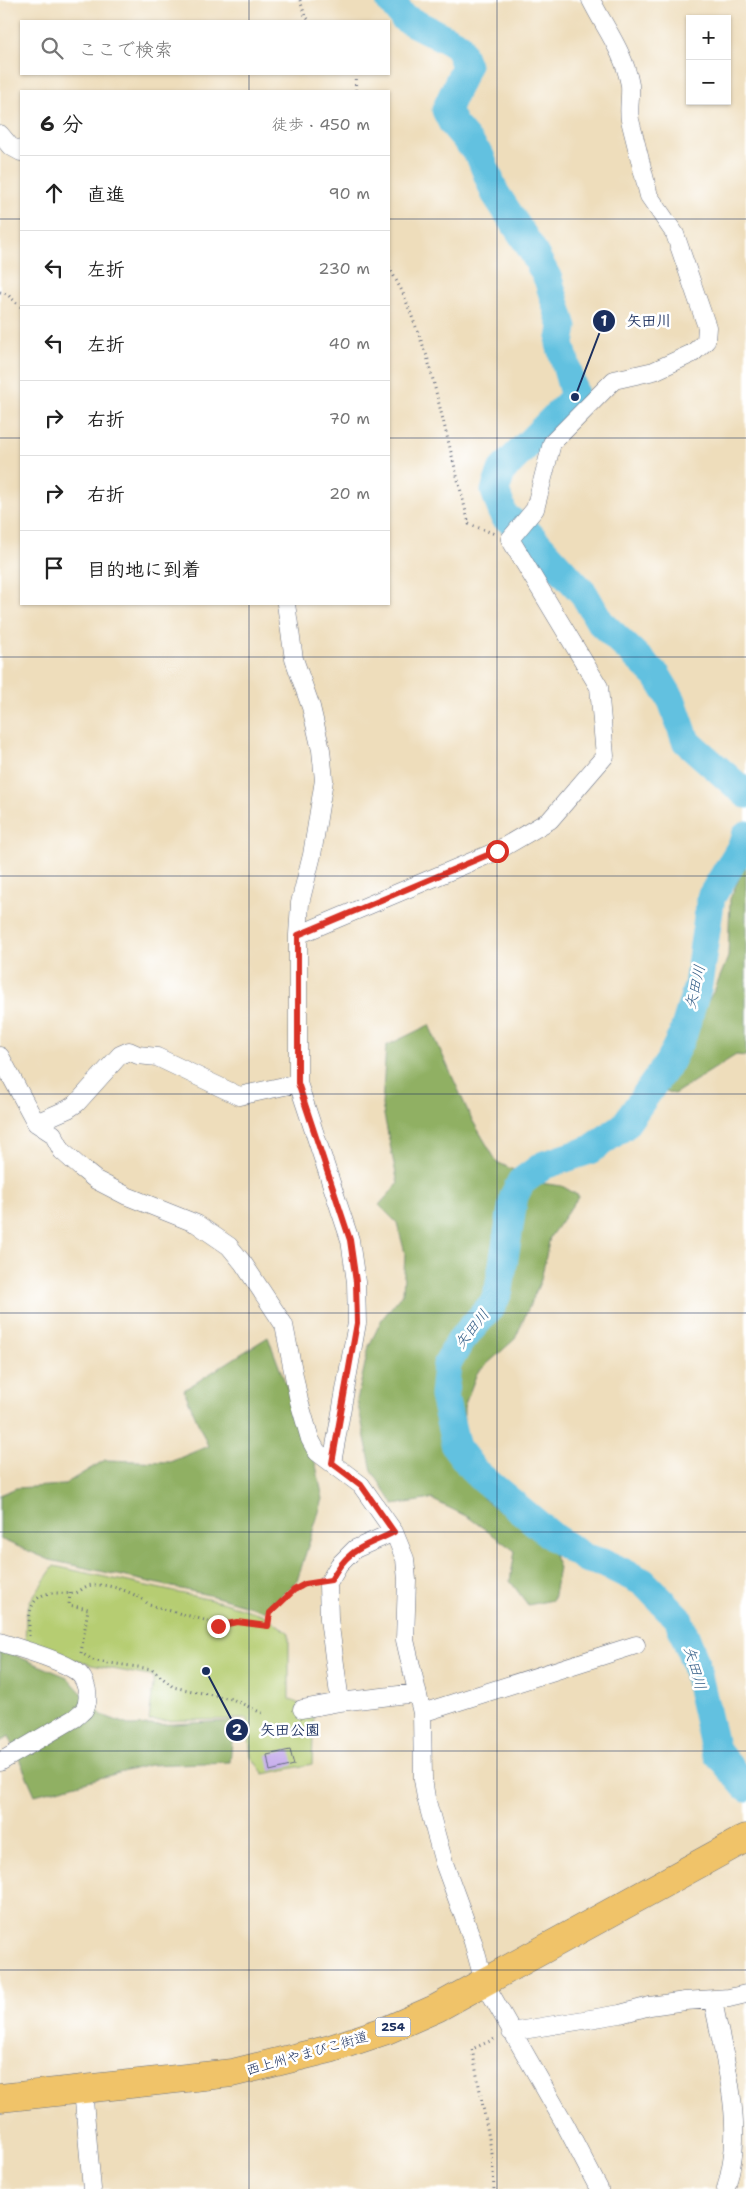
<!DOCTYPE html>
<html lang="ja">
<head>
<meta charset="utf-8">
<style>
	:root { --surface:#fff; --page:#f6f6f6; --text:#222; --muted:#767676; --line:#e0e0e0 }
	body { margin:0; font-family:"Shantell Sans","Klee One",sans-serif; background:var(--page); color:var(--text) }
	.controls { position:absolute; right:15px; top:15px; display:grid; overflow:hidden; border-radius:0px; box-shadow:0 1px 4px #0004 }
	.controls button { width:45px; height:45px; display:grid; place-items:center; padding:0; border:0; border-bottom:1px solid var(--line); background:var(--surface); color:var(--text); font:25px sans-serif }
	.stop { position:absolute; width:15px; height:15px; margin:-11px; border:4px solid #d93025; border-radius:50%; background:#fff }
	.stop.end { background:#d93025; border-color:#fff; box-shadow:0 1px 5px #0008 }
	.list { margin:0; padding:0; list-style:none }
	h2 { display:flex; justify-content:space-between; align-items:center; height:65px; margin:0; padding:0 20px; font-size:21px }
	h2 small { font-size:16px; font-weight:400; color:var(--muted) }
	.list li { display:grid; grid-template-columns:32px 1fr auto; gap:15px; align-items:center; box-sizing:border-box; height:75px; padding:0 20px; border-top:1px solid var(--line) }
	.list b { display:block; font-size:19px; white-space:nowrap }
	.list em { font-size:16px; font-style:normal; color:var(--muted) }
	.icon { flex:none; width:28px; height:28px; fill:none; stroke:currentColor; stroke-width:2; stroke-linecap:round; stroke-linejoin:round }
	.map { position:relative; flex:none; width:746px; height:2189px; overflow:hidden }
	.search { position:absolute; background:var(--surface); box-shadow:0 1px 4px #0004; left:20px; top:20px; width:370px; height:55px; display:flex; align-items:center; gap:12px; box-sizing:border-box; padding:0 18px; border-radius:0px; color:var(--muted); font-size:19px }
	.panel { position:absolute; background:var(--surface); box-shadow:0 1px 4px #0004; left:20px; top:90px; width:370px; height:515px; border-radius:0px }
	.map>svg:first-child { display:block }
	.green { fill:#b6cd72; stroke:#687e68 }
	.forest { fill:#90b064; stroke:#567061 }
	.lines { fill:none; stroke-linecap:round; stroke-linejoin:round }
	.river { stroke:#62c1e0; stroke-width:29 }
	.building { fill:#bc9ee8 }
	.street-casing { stroke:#656c7f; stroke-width:19 }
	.highway-casing { stroke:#656c7f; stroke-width:29 }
	.path { stroke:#656c7f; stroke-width:3; stroke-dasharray:1 4; stroke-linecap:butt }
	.street { stroke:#fff; stroke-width:18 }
	.highway { stroke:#f0c369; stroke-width:28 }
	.route { stroke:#d93025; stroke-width:6 }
	.grid { fill:none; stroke:#1b2f5e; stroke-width:1; stroke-opacity:0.55 }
	.labels { text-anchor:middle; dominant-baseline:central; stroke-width:5; stroke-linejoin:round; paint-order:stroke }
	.shield { fill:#fff; stroke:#5f6d8e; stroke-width:1 }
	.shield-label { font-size:12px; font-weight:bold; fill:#1b2f5e }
	.street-label { font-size:14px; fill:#1b2f5e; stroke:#fff }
	.water-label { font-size:15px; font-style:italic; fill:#305b85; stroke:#fff }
	.leader { fill:none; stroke:#1b2f5e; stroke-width:2 }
	.callout-dot { fill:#1b2f5e; stroke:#fff; stroke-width:2 }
	.mark-label { font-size:15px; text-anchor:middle; font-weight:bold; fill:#fff }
	.callout-label { font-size:15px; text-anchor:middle; font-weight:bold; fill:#1b2f5e; stroke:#fff; stroke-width:5; stroke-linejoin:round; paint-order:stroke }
</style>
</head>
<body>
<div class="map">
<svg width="746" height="2189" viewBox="0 0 746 2189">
	<rect width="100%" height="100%" fill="#fff"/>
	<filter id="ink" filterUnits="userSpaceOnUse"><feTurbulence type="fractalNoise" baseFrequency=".02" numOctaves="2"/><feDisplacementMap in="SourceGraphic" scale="10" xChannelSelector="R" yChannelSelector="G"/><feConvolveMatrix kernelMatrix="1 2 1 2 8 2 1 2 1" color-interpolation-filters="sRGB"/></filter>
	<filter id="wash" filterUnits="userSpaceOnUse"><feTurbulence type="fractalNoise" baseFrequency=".0096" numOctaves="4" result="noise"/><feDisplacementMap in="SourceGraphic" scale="20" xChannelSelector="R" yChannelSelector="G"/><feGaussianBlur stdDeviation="1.12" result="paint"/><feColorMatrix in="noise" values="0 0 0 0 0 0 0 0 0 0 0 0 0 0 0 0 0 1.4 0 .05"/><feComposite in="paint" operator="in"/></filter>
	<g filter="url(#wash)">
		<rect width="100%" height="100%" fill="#edb"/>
		<!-- green -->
		<path class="green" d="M54,1566l167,36 43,13 25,18v66l25,12 -2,53 -48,10 -13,-17 -4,-38 -98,2 5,-44 -62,-12 -67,-18 1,-32 4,-14z"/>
		<!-- forest -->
		<path class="forest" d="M746,862v194l-10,-1 -62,39 -16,-6 -5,-18 11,-24 32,-25 19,-32 13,-32 2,-58z
			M429,1025l42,93 26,44 43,21 22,3 17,10 -29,41 -9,43 -26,59 -38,34 -13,34 -1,62 21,30 68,52 7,17 -6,32 -25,5 -18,-24 5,-30 -47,-34 -37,-18 -37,6 -22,-34 -15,-71 12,-54 13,-27 21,-26 2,-40 -8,-30 -18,-18 19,-21 -16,-79 4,-59z
			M268,1337l48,128 7,34 -26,82 -32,30 -52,-15 -163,-36 -50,-21v-44l16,-7 47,-3 42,-25 65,2 38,-16 -24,-56z
			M0,1649l67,28 35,38 29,11 103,-5 -4,41 -81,3 -114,30 -26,-59 -9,6z"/>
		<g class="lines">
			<!-- river -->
			<path class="river" d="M390,0l14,18 54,27 8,21 -20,44 7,14 27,32 15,37 36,55 17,31 15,48 -3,17 15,53 -73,73 -7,21 9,25 24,17 56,61 16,28 57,54 15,25 14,40 60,53
				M746,835l-1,6 -34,56 -13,88 -15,49 -14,28 -45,64 -34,24 -46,15 -23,17 -7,14 -15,93 -6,15 -32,36 -14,24 -3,32 12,51 19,25 78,65 32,21 21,6 37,18 35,36 17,44 20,88 31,37"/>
		</g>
		<g id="blocks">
			<!-- building -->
			<path class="building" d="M290,1750l4,15 -24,6 -3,-16z"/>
		</g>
	</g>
	<g filter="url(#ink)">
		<use href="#blocks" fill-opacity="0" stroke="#656c7f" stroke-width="1"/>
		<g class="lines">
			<defs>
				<path id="street" d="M0,134l10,12 11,6
					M286,604l8,55 17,48 10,43 3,30 -12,75 -12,48 -2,32v148l52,157 6,42 1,41 -25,140
					M298,935l199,-84 53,-31 55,-64 -6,-69 -89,-148 25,-30 17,-66 62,-63 40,-9 39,-18 13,-12 1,-14 -32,-93 -26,-38 -19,-76c-2,-11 1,-23 0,-35 -6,-33 -24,-55 -39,-85
					M0,1056l36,67 17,11 9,17 19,17 15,12 31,16 70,28 32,22 14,17 41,62 15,76 11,38 7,13 44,33 33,47 11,27 2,21 -2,60 17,73 1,66 3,19 18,65 29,79 11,40 81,142 34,65
					M36,1123l32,-14 9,-6 43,-48 9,-4 9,4 19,2 82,39 59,-13
					M0,1642c23,8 56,16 76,29 11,8 15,28 8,39 -3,3 -6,5 -9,8l-75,44
					M340,1702l-11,-83 -1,-35 11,-19 16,-16 39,-17
					M302,1709l38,-7 76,-9
					M422,1713l214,-68
					M713,2000c8,45 23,94 21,140 0,17 -4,33 -8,49
					M511,2032l109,-18 30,-8 35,-5 44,-3 17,-4
					M83,2090l9,99"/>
				<path id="highway" d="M0,2098l232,-25 98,-24 57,-19 50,-22 309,-170"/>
			</defs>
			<!-- street casing -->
			<use href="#street" class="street-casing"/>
			<!-- highway casing -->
			<use href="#highway" class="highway-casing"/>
			<!-- path -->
			<path class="path" d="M300,0l5,16 5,5
				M355,74l1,17
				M389,267l14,26 24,63 42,168 26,10
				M0,292l7,2 14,13
				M70,1593l-1,12 19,4 -7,44 14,8 57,8 21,18 59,12 30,14
				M29,1636c0,-11 -1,-29 8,-37 11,-10 24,-4 37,-6 5,0 9,-6 14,-7 16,-5 50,7 61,19l59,16 10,5 19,-4 31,4c0,-4 1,-10 2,-13 6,-11 31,-28 43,-30
				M494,2189l-2,-35 -20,-105 25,-11"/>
			<!-- street -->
			<use href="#street" class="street"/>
			<!-- highway -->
			<use href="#highway" class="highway"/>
		</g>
	</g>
	<g class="lines" filter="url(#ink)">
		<!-- route -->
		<path class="route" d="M218,1626l19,-4 31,4 2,-13 24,-23 11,-6 26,-4c18,-33 32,-32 63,-48l-33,-47 -29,-22 25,-140 -1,-41 -6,-42 -52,-157v-148l199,-84"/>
	</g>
	<!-- grid -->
	<path class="grid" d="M249,0v21M497,0v2189M249,74v17M0,219h21M389,219h357M0,438h21M389,438h357M249,604v1585M0,657h746M0,876h746M0,1094h746M0,1313h746M0,1532h746M0,1751h746M0,1970h746"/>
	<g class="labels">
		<!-- shield labels -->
		<rect class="shield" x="375.5" y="2017.5" width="35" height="19" rx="4"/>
		<g class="shield-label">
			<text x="393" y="2027">254</text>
		</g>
		<!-- street labels -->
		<g class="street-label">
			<text transform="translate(307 2053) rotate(-16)">西上州やまびこ街道</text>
		</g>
		<!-- water labels -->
		<g class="water-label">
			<text transform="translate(695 987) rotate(-77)">矢田川</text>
			<text transform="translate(472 1329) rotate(-52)">矢田川</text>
			<text transform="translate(695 1668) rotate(74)">矢田川</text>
		</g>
	</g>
	<!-- callouts -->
	<path class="leader" d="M575 397L604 321M206 1671L237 1730"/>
	<g class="callout-dot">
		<circle cx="575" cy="397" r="5"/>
		<circle cx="206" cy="1671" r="5"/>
		<circle cx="604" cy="321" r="12"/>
		<circle cx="237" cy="1730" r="12"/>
	</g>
	<g class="mark-label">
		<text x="604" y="326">1</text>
		<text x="237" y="1735">2</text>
	</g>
	<g class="callout-label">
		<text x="649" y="326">矢田川</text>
		<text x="290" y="1735">矢田公園</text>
	</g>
</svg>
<div class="controls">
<button>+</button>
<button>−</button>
</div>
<div class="stop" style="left:497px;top:851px"></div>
<div class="stop end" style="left:218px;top:1626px"></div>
<div class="search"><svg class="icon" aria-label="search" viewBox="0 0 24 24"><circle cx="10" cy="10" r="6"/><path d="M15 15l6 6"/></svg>ここで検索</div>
<section class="panel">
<h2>6 分<small>徒歩 · 450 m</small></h2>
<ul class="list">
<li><svg class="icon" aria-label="ahead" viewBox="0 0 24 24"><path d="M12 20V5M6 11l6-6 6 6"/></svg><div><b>直進</b></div><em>90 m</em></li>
<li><svg class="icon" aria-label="left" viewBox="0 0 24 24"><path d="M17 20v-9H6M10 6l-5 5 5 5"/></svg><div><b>左折</b></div><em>230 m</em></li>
<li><svg class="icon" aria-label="left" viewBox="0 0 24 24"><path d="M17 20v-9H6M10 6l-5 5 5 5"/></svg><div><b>左折</b></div><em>40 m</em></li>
<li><svg class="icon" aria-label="right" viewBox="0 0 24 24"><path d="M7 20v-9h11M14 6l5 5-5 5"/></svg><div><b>右折</b></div><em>70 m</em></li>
<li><svg class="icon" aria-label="right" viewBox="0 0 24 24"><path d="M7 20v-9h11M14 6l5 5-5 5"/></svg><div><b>右折</b></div><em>20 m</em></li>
<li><svg class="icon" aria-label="arrive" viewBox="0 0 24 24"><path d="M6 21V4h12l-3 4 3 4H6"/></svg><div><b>目的地に到着</b></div></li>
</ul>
</section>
</div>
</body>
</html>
